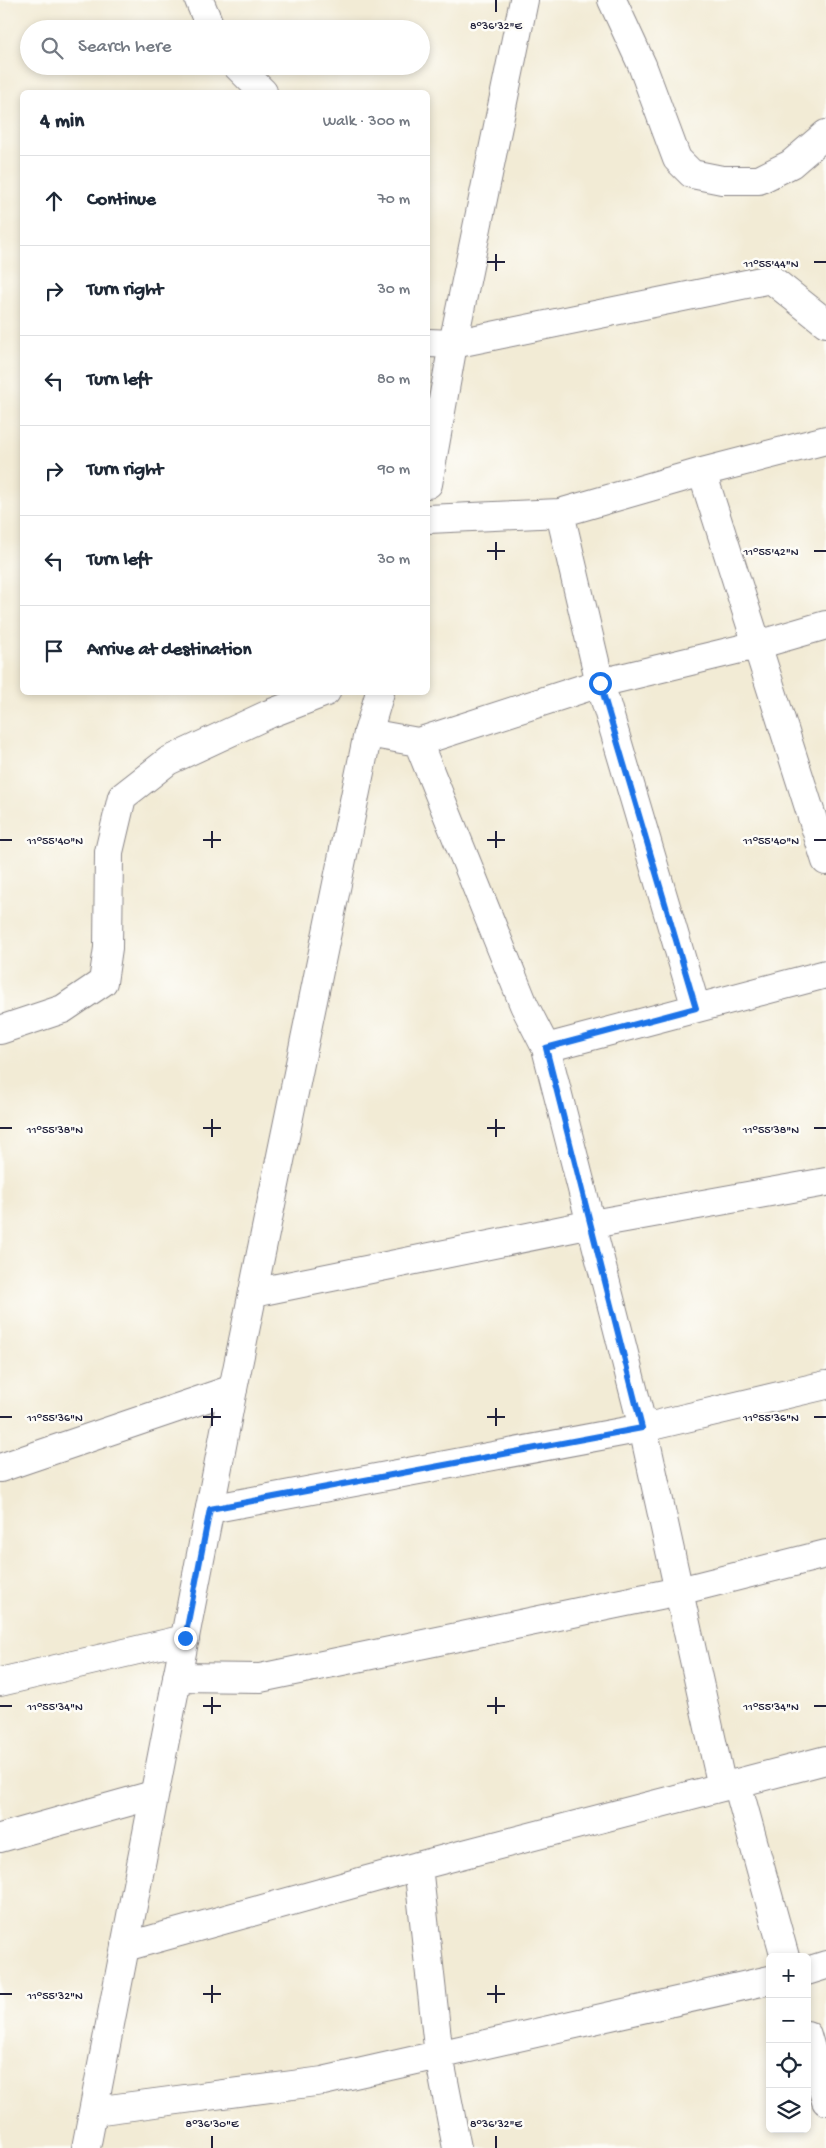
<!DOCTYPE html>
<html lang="en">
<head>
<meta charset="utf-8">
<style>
	:root { --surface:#fff; --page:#f6f6f7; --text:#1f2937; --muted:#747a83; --line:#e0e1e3 }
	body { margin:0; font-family:"Gochi Hand",sans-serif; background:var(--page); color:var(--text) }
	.controls { position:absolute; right:15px; bottom:15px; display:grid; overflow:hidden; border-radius:8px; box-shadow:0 2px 8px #0003 }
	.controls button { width:45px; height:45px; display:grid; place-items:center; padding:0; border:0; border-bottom:1px solid var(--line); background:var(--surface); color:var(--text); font:25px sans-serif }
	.stop { position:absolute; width:15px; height:15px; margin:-11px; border:4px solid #1a73e8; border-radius:50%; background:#fff }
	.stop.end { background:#1a73e8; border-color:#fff; box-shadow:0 1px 5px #0008 }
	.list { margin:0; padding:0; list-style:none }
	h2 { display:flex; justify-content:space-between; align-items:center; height:65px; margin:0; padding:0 20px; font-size:21px }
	h2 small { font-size:16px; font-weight:400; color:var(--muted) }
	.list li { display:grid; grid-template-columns:32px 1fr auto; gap:15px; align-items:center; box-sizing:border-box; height:90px; padding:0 20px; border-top:1px solid var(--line) }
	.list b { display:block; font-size:19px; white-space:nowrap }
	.list em { font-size:16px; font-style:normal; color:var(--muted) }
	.icon { flex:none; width:28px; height:28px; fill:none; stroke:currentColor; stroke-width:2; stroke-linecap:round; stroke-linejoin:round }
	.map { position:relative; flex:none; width:826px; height:2148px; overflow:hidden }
	.search { position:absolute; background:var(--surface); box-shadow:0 2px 8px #0003; left:20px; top:20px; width:410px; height:55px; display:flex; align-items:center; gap:12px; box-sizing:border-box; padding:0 18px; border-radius:28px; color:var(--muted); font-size:19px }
	.panel { position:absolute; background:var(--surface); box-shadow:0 2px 8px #0003; left:20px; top:90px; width:410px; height:605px; border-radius:8px }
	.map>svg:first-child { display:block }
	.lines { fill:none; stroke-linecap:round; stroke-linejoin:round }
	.street-casing { stroke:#8a8688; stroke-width:30 }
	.secondary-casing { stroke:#8a8688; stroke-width:30 }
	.street { stroke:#fff; stroke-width:28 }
	.secondary { stroke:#fff; stroke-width:28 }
	.route { stroke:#1a73e8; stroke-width:6 }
	.ticks { fill:none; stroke:#22223b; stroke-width:2 }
	.ticks-label { font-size:12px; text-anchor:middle; fill:#22223b; stroke:#fdfcf7; stroke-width:5; stroke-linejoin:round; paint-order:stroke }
</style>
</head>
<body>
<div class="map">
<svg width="826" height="2148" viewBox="0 0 826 2148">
	<rect width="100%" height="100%" fill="#fdfcf7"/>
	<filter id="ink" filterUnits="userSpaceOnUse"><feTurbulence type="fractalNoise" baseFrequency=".02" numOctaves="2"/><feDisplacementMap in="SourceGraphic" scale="10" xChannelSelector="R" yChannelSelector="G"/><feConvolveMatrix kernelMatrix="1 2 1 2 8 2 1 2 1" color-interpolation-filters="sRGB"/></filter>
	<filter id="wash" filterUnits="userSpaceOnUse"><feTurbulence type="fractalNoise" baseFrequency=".0096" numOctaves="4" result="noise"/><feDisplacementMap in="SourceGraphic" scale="20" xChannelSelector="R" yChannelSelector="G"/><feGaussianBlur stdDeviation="1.12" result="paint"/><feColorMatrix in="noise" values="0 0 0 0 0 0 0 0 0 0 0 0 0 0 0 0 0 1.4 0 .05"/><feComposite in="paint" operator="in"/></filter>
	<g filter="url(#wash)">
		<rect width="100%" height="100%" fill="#f2ebd5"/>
	</g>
	<g filter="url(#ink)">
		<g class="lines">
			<defs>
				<path id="street" d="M199,0l12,29
					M612,0l30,65 35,94 15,15 30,6h37l32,-16 35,-30
					M237,66l26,26
					M428,343l25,1 318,-65 55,44
					M702,472l124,389
					M560,513l40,170 96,325
					M428,519l132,-6 142,-41 124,-32
					M368,733l50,9 106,263 22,43 97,380 79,359
					M418,742l182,-59 157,-38 69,-20
					M0,1030l63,-21 40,-27 5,-34 1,-96 13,-55 46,-36 101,-47 57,-22
					M546,1048l280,-74
					M253,1293l339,-69 234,-42
					M0,1468l233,-79
					M210,1509l433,-81 183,-43
					M177,1677l83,1 419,-87 147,-37
					M0,1682l185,-43
					M737,1783l48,174
					M0,1838l153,-43
					M418,1866l21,190 18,92
					M125,1947l293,-81 408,-106
					M807,1971l19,-6
					M807,2035l19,66
					M94,2111l229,-30 447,-101"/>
				<path id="secondary" d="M428,484l25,-140 71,-344
					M86,2148l147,-759 135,-656 12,-41"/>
			</defs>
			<!-- street casing -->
			<use href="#street" class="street-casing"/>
			<!-- secondary casing -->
			<use href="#secondary" class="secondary-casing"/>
			<!-- street -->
			<use href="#street" class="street"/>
			<!-- secondary -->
			<use href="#secondary" class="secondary"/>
		</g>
	</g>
	<g class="lines" filter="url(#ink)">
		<!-- route -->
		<path class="route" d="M185,1638l25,-129 432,-81 -96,-380 150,-40 -96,-325"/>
	</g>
	<!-- ticks -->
	<path class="ticks" d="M496,0v12M496,254v17M487,262h18M814,262h12M496,542v18M487,551h18M814,551h12M212,831v17M496,831v17M0,840h12M203,840h18M487,840h18M814,840h12M212,1119v18M496,1119v18M0,1128h12M203,1128h18M487,1128h18M814,1128h12M212,1408v18M496,1408v18M0,1417h12M203,1417h18M487,1417h18M814,1417h12M212,1697v17M496,1697v17M0,1706h12M203,1706h18M487,1706h18M814,1706h12M212,1985v18M496,1985v18M0,1994h12M203,1994h18M487,1994h18M212,2136v12M496,2136v12"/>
	<g class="ticks-label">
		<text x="496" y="29">8°36'32"E</text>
		<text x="771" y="267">11°55'44"N</text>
		<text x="771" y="555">11°55'42"N</text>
		<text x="55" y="844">11°55'40"N</text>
		<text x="771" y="844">11°55'40"N</text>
		<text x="55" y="1133">11°55'38"N</text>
		<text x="771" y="1133">11°55'38"N</text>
		<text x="55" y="1421">11°55'36"N</text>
		<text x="771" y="1421">11°55'36"N</text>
		<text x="55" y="1710">11°55'34"N</text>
		<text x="771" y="1710">11°55'34"N</text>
		<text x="55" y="1999">11°55'32"N</text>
		<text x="212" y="2127">8°36'30"E</text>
		<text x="496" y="2127">8°36'32"E</text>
	</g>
</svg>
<div class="controls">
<button>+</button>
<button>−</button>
<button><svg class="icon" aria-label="locate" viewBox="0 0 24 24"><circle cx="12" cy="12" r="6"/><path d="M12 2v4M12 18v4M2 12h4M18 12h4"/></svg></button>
<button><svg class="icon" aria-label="layers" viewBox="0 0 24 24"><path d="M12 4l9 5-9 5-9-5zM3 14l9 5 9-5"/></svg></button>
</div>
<div class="stop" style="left:600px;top:683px"></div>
<div class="stop end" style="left:185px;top:1638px"></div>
<div class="search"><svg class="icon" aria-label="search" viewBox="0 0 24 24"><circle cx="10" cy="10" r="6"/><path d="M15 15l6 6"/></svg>Search here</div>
<section class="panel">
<h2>4 min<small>Walk · 300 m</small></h2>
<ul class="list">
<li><svg class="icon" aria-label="ahead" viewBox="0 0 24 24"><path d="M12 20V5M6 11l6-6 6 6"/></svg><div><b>Continue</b></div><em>70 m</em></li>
<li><svg class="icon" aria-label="right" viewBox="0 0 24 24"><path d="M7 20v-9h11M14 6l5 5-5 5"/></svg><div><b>Turn right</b></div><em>30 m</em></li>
<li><svg class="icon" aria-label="left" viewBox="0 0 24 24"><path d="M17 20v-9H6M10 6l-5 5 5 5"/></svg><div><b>Turn left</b></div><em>80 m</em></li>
<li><svg class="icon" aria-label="right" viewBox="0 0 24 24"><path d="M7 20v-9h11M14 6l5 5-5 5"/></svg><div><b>Turn right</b></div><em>90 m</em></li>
<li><svg class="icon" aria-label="left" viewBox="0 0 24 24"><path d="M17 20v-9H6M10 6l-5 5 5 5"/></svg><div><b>Turn left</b></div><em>30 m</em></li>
<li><svg class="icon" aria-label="arrive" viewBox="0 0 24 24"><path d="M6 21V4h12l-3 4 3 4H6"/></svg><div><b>Arrive at destination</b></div></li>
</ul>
</section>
</div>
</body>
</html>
